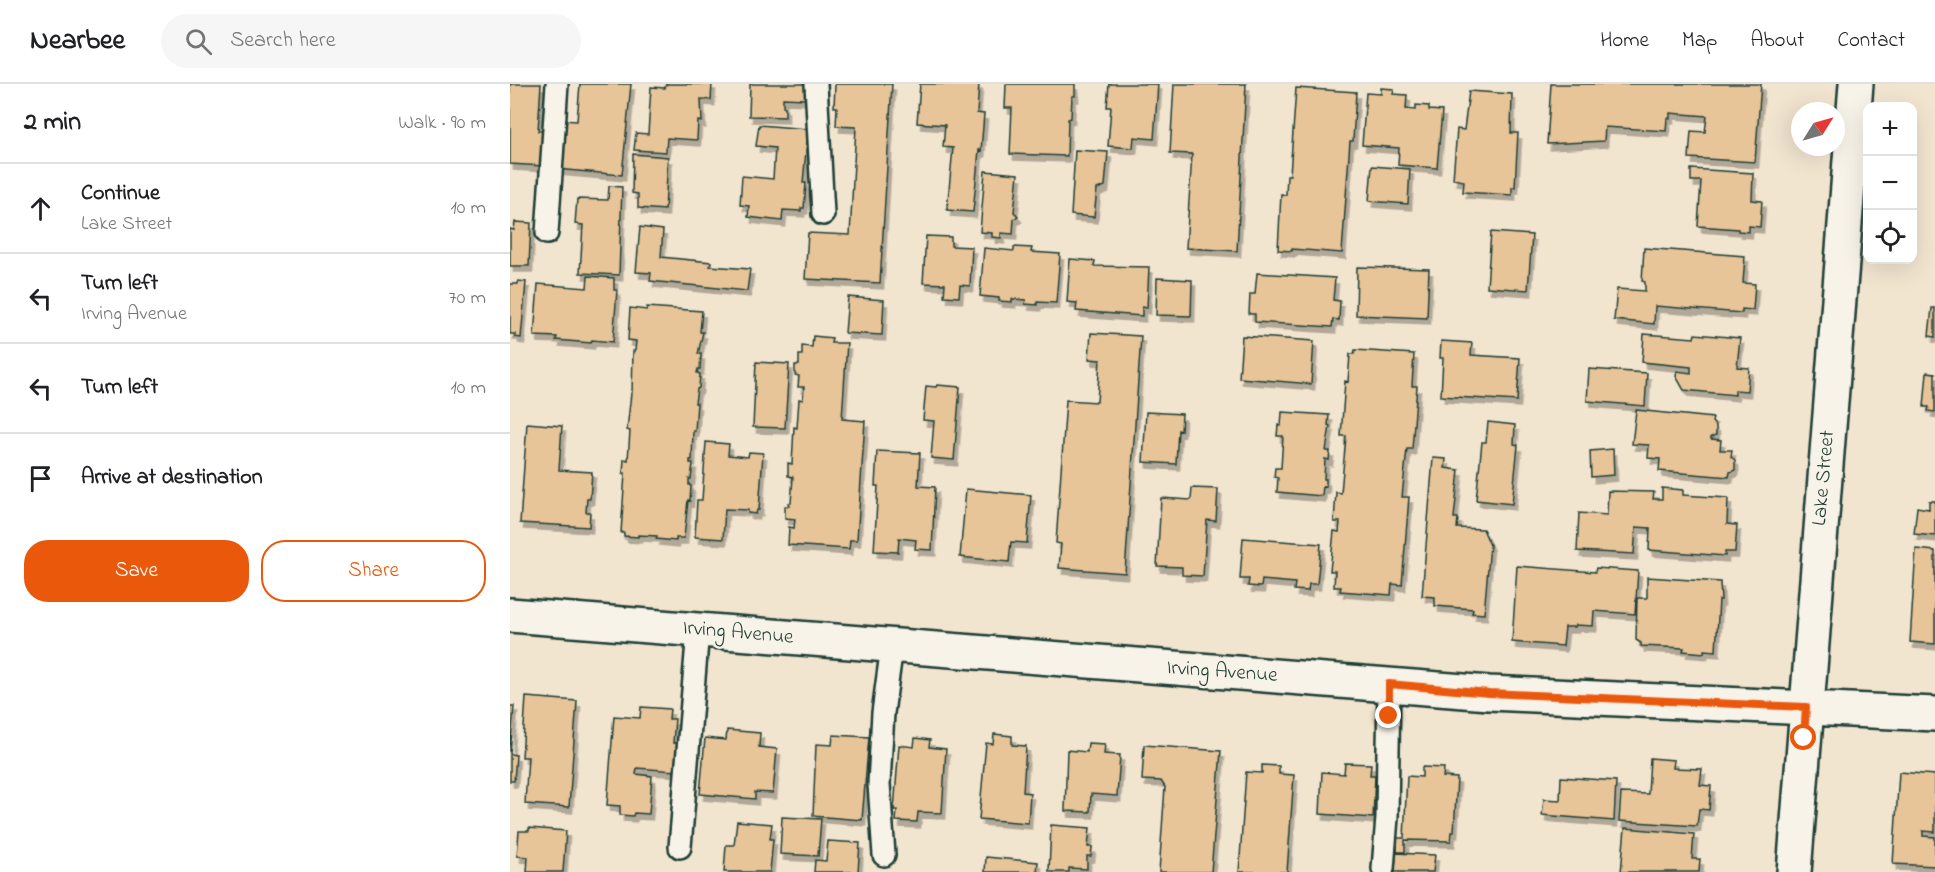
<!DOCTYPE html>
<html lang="en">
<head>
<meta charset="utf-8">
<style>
	:root { --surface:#fff; --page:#f6f6f6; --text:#202124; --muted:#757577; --line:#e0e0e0; --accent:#ea580c }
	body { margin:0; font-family:"Indie Flower",sans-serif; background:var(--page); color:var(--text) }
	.controls { position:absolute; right:18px; top:18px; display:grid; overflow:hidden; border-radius:12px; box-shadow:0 6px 24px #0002 }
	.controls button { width:54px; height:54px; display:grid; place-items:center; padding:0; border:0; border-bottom:2px solid var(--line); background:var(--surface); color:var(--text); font:30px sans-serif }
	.compass { position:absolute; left:1281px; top:18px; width:54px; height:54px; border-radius:50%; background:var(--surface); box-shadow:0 6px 24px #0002; rotate:53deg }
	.stop { position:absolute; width:18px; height:18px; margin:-14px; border:4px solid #ea580c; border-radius:50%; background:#fff }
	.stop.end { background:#ea580c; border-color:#fff; box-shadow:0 2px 6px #0008 }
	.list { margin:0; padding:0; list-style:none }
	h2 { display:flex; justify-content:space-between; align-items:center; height:78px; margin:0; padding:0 24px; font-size:26px }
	h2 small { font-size:20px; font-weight:400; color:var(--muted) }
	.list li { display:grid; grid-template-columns:39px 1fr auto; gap:18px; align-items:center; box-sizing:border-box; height:90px; padding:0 24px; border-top:2px solid var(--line) }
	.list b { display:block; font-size:22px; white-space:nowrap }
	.list p { margin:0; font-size:20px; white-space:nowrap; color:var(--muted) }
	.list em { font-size:20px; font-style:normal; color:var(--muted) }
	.actions { display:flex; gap:12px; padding:18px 24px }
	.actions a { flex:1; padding:14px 0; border:2px solid var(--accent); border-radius:24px; text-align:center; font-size:21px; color:var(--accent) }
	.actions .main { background:var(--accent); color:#fff }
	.icon { flex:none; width:33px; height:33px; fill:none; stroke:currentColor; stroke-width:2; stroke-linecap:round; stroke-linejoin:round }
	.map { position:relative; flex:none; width:1425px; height:788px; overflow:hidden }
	header { display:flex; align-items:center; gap:36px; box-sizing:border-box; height:84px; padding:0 30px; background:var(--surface); border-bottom:2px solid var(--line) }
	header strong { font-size:28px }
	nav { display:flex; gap:33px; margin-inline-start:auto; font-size:21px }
	.search { width:420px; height:54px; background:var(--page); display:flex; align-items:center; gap:15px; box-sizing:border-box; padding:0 21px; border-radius:33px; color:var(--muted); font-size:22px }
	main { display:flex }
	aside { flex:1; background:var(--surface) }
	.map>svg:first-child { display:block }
	.building { fill:#e8c499; stroke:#1f3d34; stroke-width:1.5; filter:url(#shadow) }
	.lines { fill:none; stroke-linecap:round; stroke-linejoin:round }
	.lane-casing { stroke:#1f3d34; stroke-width:26 }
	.street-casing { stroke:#1f3d34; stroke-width:38 }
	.lane { stroke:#f7f3e8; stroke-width:21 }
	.street { stroke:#f7f3e8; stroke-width:33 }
	.route { stroke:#ea580c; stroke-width:8 }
	.labels { text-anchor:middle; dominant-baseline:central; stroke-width:4.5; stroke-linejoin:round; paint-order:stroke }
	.street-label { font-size:21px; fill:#1f3d34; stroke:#f7f3e8 }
</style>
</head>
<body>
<header>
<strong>Nearbee</strong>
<div class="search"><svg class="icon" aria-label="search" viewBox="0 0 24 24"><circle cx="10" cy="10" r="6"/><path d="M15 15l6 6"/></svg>Search here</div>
<nav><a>Home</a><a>Map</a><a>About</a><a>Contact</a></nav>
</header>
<main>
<aside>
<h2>2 min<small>Walk · 90 m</small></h2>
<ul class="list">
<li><svg class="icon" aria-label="ahead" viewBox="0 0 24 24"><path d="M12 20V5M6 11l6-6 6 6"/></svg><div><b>Continue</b><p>Lake Street</p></div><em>10 m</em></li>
<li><svg class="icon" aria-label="left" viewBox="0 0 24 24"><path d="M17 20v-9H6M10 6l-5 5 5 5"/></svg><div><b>Turn left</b><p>Irving Avenue</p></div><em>70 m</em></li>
<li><svg class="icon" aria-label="left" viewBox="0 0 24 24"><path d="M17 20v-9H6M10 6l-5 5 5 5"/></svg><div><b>Turn left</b></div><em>10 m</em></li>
<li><svg class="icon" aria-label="arrive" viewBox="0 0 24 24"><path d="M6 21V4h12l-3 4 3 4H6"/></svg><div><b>Arrive at destination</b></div></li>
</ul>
<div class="actions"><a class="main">Save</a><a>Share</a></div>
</aside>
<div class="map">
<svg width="1425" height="788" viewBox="0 0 1425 788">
	<defs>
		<filter id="shadow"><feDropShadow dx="3.5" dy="6" stdDeviation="0" flood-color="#0004"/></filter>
	</defs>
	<rect width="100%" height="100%" fill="#f2e5d0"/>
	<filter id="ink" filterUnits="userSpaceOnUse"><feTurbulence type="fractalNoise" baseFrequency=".0167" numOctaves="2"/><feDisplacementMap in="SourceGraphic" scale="12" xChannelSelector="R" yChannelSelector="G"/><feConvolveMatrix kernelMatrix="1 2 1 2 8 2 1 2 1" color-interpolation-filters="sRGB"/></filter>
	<g filter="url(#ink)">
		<!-- building -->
		<path class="building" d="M0,0h31l-3,47h7l-2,35 -33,-2z
			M70,0h51l-9,91 -66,-6 4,-49 17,1z
			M156,0h46l-1,16 -10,-1 1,23 -4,-1 -1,19 -30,-2 -1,14 -32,-2 2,-17 12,1 3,-47 14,1z
			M240,0h56l-1,15 -22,-1v9h2v10l-36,-1z
			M325,0h57l-12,199 -75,-4 3,-46 42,2 6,-108 -20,-1 1,-19h-3z
			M410,0h59l-2,29 7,1 -3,37 -2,-1 -6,62 -26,-2 6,-62 -10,-1 2,-22 -28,-2z
			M496,0h69v12h-3l-1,22 -3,1 -1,37 -57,-2 2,-46h-7z
			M599,0h49l-4,55 -20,-2 -1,11 -25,-2 3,-39h-4z
			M664,0h72l-9,167 -51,-3 6,-94 -22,-1z
			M1041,0h210l-6,78 -66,-4 2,-27 14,1 2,-16 -37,-3v5h-3l-1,13 -61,-4 -1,14 -57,3z
			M786,4l60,4 -3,49h-3l-8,112 -50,-4v2l-14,-1 3,-56 5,1 1,-20h3z
			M871,4l13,1 -1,5 14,1 -1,14 10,1v-5l13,1v4l13,1 -5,57 -39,-3 1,-17 -37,-3 4,-52 15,1z
			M959,7l43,3 -1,39h7l-3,54h-3v8l-49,-3 1,-11 -11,-2 4,-50 7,1z
			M249,41l49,4 -5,54h3l-2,25h-3v3l-18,-1 -1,11 -34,-4 1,-11 -9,-1 2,-29 31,3 2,-31 -19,-2z
			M565,66l33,2 -3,34 -8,3 -3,28 -23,-2z
			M123,70l35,3 -3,53 -27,-2v-14l-6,-1z
			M862,82l38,3 -2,35 -39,-3z
			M1181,85l62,4 -1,27 10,1 -2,26 -11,-1v6l-11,-1v-2l-40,-3 3,-45h-10z
			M475,87l33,3 -4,38 4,4 -4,3 -1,15 -12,-1v5l-9,-1v-4l-12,-1z
			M99,102l13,1 -3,88 -39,-2 3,-48 -8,-1 2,-25 31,1z
			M5,138l16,1 -2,43h-19v-37l4,1z
			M130,143l23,3 -2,27 50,5 -1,4 40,3 -3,22 -97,-10 1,-8 -15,-1z
			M981,148l41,3 -4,55 -41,-3z
			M416,152l25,1v9l21,1 -2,39 -10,-1 -1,12 -15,-1 1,-12 -22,-1z
			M504,163l18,1 -1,4 29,2 -4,49 -19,-1v3l-12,-1 1,-4 -14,-1v3l-13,-1v-3l-19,-2 4,-48 30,3z
			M1134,164l101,8 -2,27 12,1 -2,26 -11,-1v4l-87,-7 -1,18 -40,-4 3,-31 28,2v-9l-3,-1z
			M560,175l25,2 -1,5 55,1 -2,41 -5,-1v9l-66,-5 1,-8 -10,-1z
			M847,183l72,2 -2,49 -71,-3z
			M747,189l78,5 -2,22 7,1 -1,19 -6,-1 -1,8 -77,-5v-8h-6l1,-20h5z
			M78,192l26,2v12h3l-4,52 -21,-2 -1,3 -35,-3 1,-3 -23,-1 4,-52 49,4z
			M647,194l35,2 -1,36 -35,-1z
			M8,197l8,1 -5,56 -6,-1v-3h-5v-50h8z
			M338,213l36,3 -2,35 -37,-2z
			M137,223l55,4 -2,21h3l-5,22h3l-1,15h-2l-1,4 3,1 -1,14 -2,1 -2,14h2l-2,28h-2l-1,29h-2v3h3l-2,16h-2v6l2,1 -1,15 -2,-1 -4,38h-8v3l-20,-2 1,-3 -19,-1v2l-14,-1v-3h-3l4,-60h-2l1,-14 4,1 2,-29 -3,-1 4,-37h1l1,-42h2l1,-10 -8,-1 2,-32 17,2z
			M1422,224h3v29l-6,-1z
			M581,249l50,3 -16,237 -66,-5 2,-24 -5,-1 10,-143 31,2 3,-42 -11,-1z
			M1134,250l50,4 1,-4 45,4 -3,29 12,1 -2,23 -12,-1v5l-51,-5 -8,-14 1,-5 14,2v-6l-49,-5z
			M303,252l19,2 -1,5h16l-5,76 23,2 -8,119h-7l-1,9 -61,-4 1,-18 5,1 1,-9 -10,-1v-12h4l-1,-3h3l2,-26 -5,-1v-13l4,1 2,-37 3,1 2,-29 4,1 1,-13h-6l1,-11 -4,-1v-10h4v-10h3v-9l10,1z
			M732,252l72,5 -3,43 -72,-6z
			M931,257l31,2 -1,12 49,3 -3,43 -76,-5 2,-38h-3z
			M845,266l59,4 -2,32h5l-5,63h-5l-5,48h7l-7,88 -10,-1 -1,11 -51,-4 1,-4h-7l1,-16h-5l4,-40 5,1 1,-10h-6l2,-30 5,1 5,-57h-5l4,-55 3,1 2,-28h4z
			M246,278l33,2 -4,64 -32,-1z
			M1079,285l58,4 -2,33 -58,-5z
			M1417,288l8,1v39l-7,-1 1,-4h-5z
			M427,301l23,2 -6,73 -23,-2 3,-37 -11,-1 3,-34 10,1z
			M1126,326l77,8 -1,4 4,4v9l-5,2v2l10,1 -1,10h12l-1,7 4,3v10l-5,2 -1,5 -70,-6 1,-12 -12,-1 1,-13 -17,-1z
			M636,328l36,2 -1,17 -3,-1 -2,34 -33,-2z
			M772,328l47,3 -1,10 2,1 -4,25h4l-1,9 -4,-1 -1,20h2v8l-3,-1 -1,10 -45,-4 1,-14 -4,-1 1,-9h6l2,-32h-6l1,-11 3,1z
			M978,338l27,3 -1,19 4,1 -6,59 -36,-4 6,-58h4z
			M17,339l35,3 -3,44 33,2 -2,27h-3l-1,13h4l-1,15 -69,-4z
			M196,358l23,2 -1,11 20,2 1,-5 14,1 -4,57h-2l-1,4 -8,-1v-3l-23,-1 -2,30 -28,-2 2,-37h5z
			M1103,365l1,26 -23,2 -1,-26z
			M367,367l43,2 -2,33 17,1 -3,63 -17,-1 1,-9 -17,-2 -1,14 -24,-1 4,-65h-3z
			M923,374l13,1 -1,9 14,2 -5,48h4l-1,10 26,1 7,16 -6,69 -12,-1 1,-4 -38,-3v-9l-13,-1z
			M682,404l26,1 -2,32 -9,-1 -4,56 -21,-1v-8l-25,-1 4,-68 30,2z
			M1152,404l21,2v5l45,3 -1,26 10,1 -2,27h-10v4l-76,-6 1,-22 -14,-1 -2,27 -57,-3 2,-38 28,2 1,-24 46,1 -1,7h9z
			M456,405l65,6 -4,48 -16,-1 -2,20 -49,-5z
			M1419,417h6v35l-21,-2 3,-27 12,2z
			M733,454l78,6 -4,40h-8l-1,7 -14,-1 1,-7 -33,-3 -1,7 -13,-1 1,-7h-9z
			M1406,465l19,2v93l-25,-2z
			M1007,482l78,6 1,-4 42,3 -3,43 -41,-3 -1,15 -18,-1v2h-10l-2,19 -51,-4z
			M1137,493l73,5 1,18h-2l-3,51 -12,-1v3l-21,-2 1,-3 -43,-2v-3l-5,-3 1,-42h10z
			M16,613l51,4 -8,106 -44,-3 3,-47h-6z
			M0,622h4l-4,48 6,1 -2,26h-4z
			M131,623l29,2 -1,10h6l-2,24h4l-2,28 -38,-3 -1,6 16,2 -3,38 -15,-1 -1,3 -13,-1v-9l-13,-1 7,-89 26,2z
			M217,646l33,3 -1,14 18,2 -4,44 -18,-1v7l-55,-5 5,-56 21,2z
			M484,650l18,2v9l14,1 -3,46 7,1 -2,30 -49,-4 7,-76 7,1z
			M323,651l36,2 -7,83 -49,-4 3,-72 16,1z
			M405,654l15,2 -1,7 17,2 -4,64 -24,-1 -1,10 -21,-1 1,-11h-3l5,-65 15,2z
			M578,659l17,1 -1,10 16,1 -3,41 -26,-2 -1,18 -25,-1 2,-61 20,2z
			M634,661l77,6 -10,121h-52l6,-85 -4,-6 -19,-1z
			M1140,674l24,2 -1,8 29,1 -2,16 11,1 -2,24 -10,-1 -2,17 -78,-5 2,-28 27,1z
			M835,679l26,1 -1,11h5l-2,43 -53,-4 2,-42 22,2z
			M752,681l17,1v8l15,1 -7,97h-48l7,-100 16,1z
			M912,683l22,1 -1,9 14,1 -3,54h-2l-1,9 -46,-1v12h-8v-14h7l3,-62 15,1z
			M1389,688l36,3v57l-12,-1v5l12,1v29l-42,-2z
			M1051,693l55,4 -2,40 -72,-6 2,-16 16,1z
			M272,733l39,2 -3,37 -38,-2z
			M227,737l35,3 -2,15h3l-3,33h-46l2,-27h8z
			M541,741l39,3 -2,19h4l-1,9h-4v13l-18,-1v4h-20z
			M19,744l37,3 -3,41h-36l1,-15 -11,-1 2,-25h10z
			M1115,744l69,6 -2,25h8l-1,13h-78z
			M318,757l32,2 -2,29h-44l1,-12 11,1z
			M886,769l39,2 -2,17h-38z
			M476,773l52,5 -1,10h-52z"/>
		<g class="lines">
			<defs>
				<path id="lane" d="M306,0l7,130
					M37,149l10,-149
					M170,763l18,-217
					M374,771l-5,-71 4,-71 9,-67
					M873,785l4,-52 2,-133"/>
				<path id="street" d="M0,531l979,78 446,21
					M1284,788l62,-788"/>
			</defs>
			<!-- lane casing -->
			<use href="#lane" class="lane-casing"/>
			<!-- street casing -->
			<use href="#street" class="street-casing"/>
			<!-- lane -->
			<use href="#lane" class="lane"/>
			<!-- street -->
			<use href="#street" class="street"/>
		</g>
	</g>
	<g class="lines" filter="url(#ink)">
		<!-- route -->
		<path class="route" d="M879,632v-32l100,9 317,14 -2,31"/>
	</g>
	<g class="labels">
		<!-- street labels -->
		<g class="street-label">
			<text transform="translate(1314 394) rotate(-85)">Lake Street</text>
			<text transform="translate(228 549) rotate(5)">Irving Avenue</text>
			<text transform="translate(712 588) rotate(4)">Irving Avenue</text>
		</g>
	</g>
</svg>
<div class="controls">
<button>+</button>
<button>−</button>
<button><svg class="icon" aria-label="locate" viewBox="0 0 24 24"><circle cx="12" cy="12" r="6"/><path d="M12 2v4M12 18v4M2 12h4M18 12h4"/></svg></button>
</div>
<svg class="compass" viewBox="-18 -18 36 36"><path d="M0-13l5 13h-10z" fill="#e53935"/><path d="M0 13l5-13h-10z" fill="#757577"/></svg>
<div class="stop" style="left:1294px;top:654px"></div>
<div class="stop end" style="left:879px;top:632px"></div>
</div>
</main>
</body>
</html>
